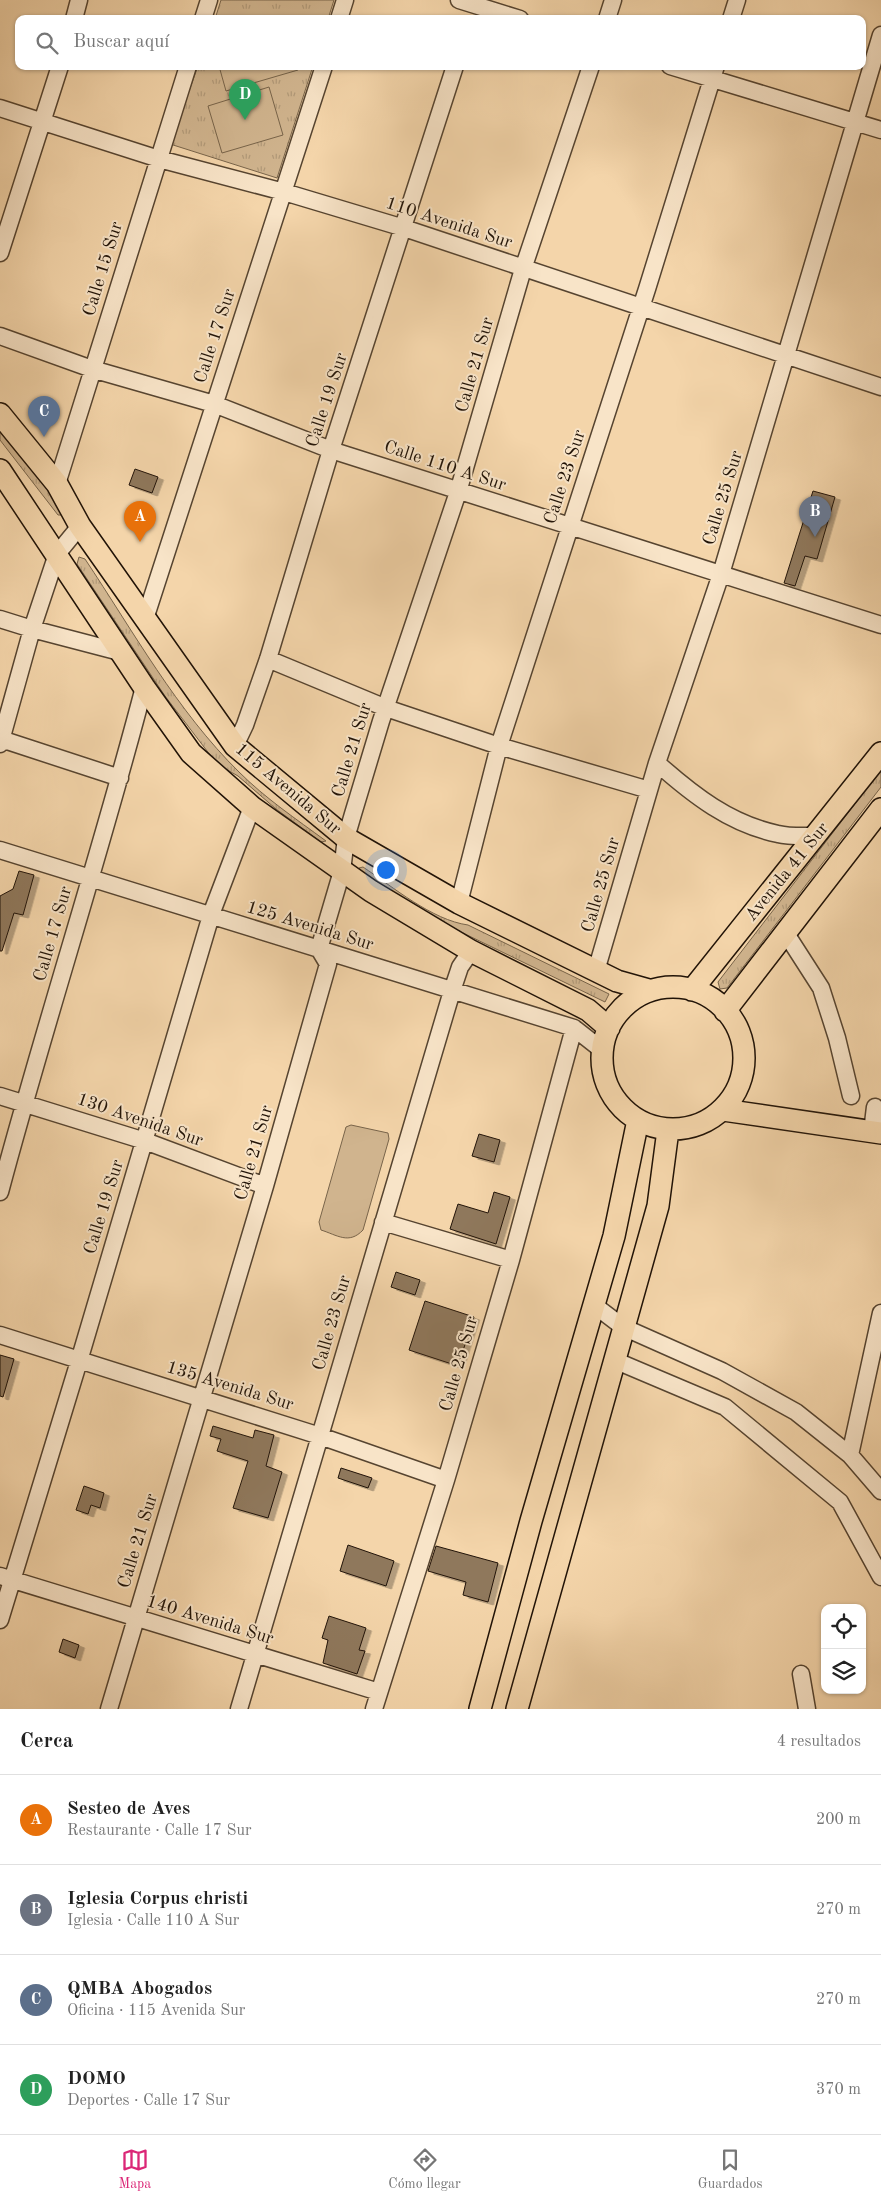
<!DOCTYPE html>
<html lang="es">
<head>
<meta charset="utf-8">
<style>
	:root { --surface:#fff; --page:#f2f2f2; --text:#222; --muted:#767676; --line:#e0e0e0; --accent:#db2777 }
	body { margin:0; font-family:"Old Standard TT",serif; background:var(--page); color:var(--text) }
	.controls { position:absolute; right:15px; bottom:15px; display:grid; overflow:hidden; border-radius:10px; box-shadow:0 1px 4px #0004 }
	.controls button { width:45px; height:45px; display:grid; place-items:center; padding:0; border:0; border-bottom:1px solid var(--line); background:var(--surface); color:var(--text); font:25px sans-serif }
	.you { position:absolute; left:385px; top:869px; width:18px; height:18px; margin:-12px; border:4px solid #fff; border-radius:50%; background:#1a73e8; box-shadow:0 0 0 8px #1a73e833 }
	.badge { display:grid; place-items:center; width:32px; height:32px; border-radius:50%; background:var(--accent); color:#fff; font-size:16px; font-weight:700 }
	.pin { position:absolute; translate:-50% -41px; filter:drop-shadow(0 1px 2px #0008) }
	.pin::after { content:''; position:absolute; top:26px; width:18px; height:15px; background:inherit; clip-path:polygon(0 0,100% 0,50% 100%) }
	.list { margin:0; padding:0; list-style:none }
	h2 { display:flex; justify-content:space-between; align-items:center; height:65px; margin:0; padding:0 20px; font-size:21px }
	h2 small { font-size:16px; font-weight:400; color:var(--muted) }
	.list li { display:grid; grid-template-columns:32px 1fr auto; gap:15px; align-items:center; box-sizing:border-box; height:90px; padding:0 20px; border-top:1px solid var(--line) }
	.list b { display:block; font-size:19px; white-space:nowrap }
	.list p { margin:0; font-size:16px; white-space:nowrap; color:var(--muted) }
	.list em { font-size:16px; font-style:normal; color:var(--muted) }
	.icon { flex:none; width:28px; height:28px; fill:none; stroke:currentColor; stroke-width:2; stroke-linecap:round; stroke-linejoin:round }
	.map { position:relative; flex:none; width:881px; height:1709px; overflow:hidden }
	.search { position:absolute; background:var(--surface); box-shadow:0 1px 4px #0004; left:15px; right:15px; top:15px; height:55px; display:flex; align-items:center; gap:12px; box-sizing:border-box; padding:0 18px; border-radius:10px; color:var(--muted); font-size:19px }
	.sheet { height:425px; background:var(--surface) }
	nav { display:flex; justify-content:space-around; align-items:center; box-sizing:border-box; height:70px; border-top:1px solid var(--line); background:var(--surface); font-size:14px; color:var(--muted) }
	nav a { display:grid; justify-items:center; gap:2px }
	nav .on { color:var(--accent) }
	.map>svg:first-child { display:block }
	.grass { fill:url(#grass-tufts); stroke:#78644a }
	.pitch { fill:#d0b48e; stroke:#78644a }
	.building { fill:#8f785c; stroke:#211307; filter:url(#shadow) }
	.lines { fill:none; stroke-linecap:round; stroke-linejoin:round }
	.minor-casing { stroke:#564430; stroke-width:19 }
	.major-casing { stroke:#211307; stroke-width:24 }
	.minor { stroke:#f8e4c8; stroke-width:16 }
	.major { stroke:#f4d5aa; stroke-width:21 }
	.labels { text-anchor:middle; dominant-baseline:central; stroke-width:4; stroke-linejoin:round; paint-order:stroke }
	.street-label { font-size:18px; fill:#211307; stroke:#f8e4c8 }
</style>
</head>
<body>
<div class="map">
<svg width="881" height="1709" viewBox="0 0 881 1709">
	<defs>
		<pattern id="grass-tufts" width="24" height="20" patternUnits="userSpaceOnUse" patternTransform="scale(1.25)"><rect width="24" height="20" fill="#d0b48e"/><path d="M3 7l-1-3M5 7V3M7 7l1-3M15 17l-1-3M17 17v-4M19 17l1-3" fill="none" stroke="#b29a79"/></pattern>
		<filter id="shadow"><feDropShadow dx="5.5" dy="3" stdDeviation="0" flood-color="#0004"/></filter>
	</defs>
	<rect width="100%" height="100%" fill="#f4d5aa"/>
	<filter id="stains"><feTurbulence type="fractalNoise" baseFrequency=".004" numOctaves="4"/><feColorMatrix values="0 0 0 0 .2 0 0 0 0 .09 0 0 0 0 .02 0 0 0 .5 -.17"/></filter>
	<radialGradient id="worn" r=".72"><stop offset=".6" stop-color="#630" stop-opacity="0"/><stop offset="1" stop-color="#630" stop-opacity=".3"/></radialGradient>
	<!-- grass -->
	<path class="grass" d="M221,0h113l-6,19h-113z
		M198,66h115l-36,112 -107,-34z
		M0,425l42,54 20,36h-4l-58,-75z
		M79,557l6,2c48,72 92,152 154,213 26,26 57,47 87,69l-5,1 -45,-33 -38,-33 -21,-12 -52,-68 -88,-132z
		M881,770v17l-154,201 -7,1 -2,-7z
		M363,867c30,20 69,53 105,58l141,69 -4,8 -146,-71 -50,-28 -48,-31 -2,-4z"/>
	<!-- pitch -->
	<path class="pitch" d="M219,66h78l1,4 -72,21z
		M269,87l14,48 -61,18 -14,-47z
		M351,1125l37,8 1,6 -26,91c-14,15 -26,5 -42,0l-2,-8 27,-95z"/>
	<!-- building -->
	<path class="building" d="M135,469l23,8 -6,16 -23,-8z
		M813,491l22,6 -18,62 -12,-3 -10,30 -11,-3z
		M19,871l15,4 -11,40 -9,-2 -12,38h-2v-55l13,-7z
		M479,1134l21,6 -6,22 -22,-6z
		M494,1192l16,5 -14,47 -46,-15 8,-25 30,9z
		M396,1272l24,8 -5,15 -24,-8z
		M425,1301l49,16 -16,49 -49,-16z
		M0,1355l14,4 -11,38 -3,-1z
		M213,1426l40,12 2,-8 19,5 -8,31 16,6 -14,46 -35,-10 15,-47 -31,-10 4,-12 -11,-3z
		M341,1468l31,10 -4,10 -30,-10z
		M84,1486l20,7 -4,15 -9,-3 -3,9 -12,-4z
		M348,1545l46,16 -8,25 -46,-15z
		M436,1546l62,17 -10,39 -25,-7 3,-13 -38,-11z
		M329,1616l37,12 -7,22 6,1 -8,23 -34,-11 5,-23 -6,-2z
		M63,1639l16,6 -4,13 -16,-6z"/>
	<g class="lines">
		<defs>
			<path id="minor" d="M459,0l61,19
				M74,19l5,-19
				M203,19l6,-19
				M339,19l6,-19
				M607,19l6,-19
				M731,19l6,-19
				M670,66l211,64
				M0,108l159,51 125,33 120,36 477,159
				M0,253l60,-187
				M0,336l92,33 122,35 117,46 550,175
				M57,484l131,-418
				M0,619l32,10 88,23
				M145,619l179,-553
				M268,659l118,49 113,38 150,44
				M1,739l119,39
				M0,744l32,-115 25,-75 23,-28
				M235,746l10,-21 23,-66 63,-209 124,-384
				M657,763c36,32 73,61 121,71 12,3 26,2 38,2
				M0,850l574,178 28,22
				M459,903l40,-157 148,-457 69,-223
				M785,932l36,56 16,50 14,58
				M596,971l61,-208 64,-189 160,-539
				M0,1096l145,45 120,45
				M872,1132l3,-25
				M0,1192c45,-169 100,-336 144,-505
				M383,1222l128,38
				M594,1305l29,22 99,44 74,41 54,43 31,36
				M0,1335l320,101 126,44
				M614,1360l111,47 115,95 41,75
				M850,1455l31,-142
				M0,1576l379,116
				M0,1620l79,-259 133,-449 40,-105
				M801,1674l6,35
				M109,1709l156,-523 63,-222 -9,-15 23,-78 4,-33 7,-24 28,-93 77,-229 65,-223 68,-203
				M239,1709l213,-718 8,-24 11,-16
				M374,1709l72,-229 65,-220 63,-232"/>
			<path id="major" d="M0,414l57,70 23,42 155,220 111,92 113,65 158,78 32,9
				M0,470l144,217 47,66 61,54 119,84 100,60 117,59 21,18
				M602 1058a71 71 0 1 1 142 0a71 71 0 1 1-142 0Z
				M692,990l189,-237
				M725,1011l156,-202
				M723,1110l158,23
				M480,1709l51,-188 83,-285 24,-116
				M517,1709l141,-503 10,-76"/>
		</defs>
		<!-- minor casing -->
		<use href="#minor" class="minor-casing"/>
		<!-- major casing -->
		<use href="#major" class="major-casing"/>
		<!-- minor -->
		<use href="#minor" class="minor"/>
		<!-- major -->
		<use href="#major" class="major"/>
	</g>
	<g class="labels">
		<!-- street labels -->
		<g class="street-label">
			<text transform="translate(449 223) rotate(18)">110 Avenida Sur</text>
			<text transform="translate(103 269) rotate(-73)">Calle 15 Sur</text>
			<text transform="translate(215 336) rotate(-72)">Calle 17 Sur</text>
			<text transform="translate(475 365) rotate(-74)">Calle 21 Sur</text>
			<text transform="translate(327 400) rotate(-72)">Calle 19 Sur</text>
			<text transform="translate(445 466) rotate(18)">Calle 110 A Sur</text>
			<text transform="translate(565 477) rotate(-72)">Calle 23 Sur</text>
			<text transform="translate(723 498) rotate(-73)">Calle 25 Sur</text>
			<text transform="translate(352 750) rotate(-73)">Calle 21 Sur</text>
			<text transform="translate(288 789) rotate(40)">115 Avenida Sur</text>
			<text transform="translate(787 872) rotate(-51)">Avenida 41 Sur</text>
			<text transform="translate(601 885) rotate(-74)">Calle 25 Sur</text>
			<text transform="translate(310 926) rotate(17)">125 Avenida Sur</text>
			<text transform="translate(53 934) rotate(-74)">Calle 17 Sur</text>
			<text transform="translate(140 1120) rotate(19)">130 Avenida Sur</text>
			<text transform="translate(254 1153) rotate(-74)">Calle 21 Sur</text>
			<text transform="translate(104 1207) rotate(-73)">Calle 19 Sur</text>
			<text transform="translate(332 1323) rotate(-74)">Calle 23 Sur</text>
			<text transform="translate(459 1364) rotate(-74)">Calle 25 Sur</text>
			<text transform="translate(230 1386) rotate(17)">135 Avenida Sur</text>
			<text transform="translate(138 1541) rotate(-73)">Calle 21 Sur</text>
			<text transform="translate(210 1620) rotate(17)">140 Avenida Sur</text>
		</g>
	</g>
	<rect width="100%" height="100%" filter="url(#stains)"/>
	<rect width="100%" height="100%" fill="url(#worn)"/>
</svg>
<div class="controls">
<button><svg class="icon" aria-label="locate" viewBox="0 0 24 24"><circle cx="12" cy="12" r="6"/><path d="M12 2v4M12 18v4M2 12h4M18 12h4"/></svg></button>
<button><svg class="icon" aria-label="layers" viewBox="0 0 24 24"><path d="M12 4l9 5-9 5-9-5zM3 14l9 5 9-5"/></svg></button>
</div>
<div class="you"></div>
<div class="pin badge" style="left:140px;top:542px;background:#e8710a">A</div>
<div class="pin badge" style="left:815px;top:537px;background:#6b7280">B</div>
<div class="pin badge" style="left:44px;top:437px;background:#5c6f8a">C</div>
<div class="pin badge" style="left:245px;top:120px;background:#2e9e5b">D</div>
<div class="search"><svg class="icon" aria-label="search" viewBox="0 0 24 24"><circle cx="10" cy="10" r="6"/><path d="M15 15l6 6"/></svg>Buscar aquí</div>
</div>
<section class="sheet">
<h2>Cerca<small>4 resultados</small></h2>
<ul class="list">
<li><span class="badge" style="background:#e8710a">A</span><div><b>Sesteo de Aves</b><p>Restaurante · Calle 17 Sur</p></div><em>200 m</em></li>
<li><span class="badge" style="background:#6b7280">B</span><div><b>Iglesia Corpus christi</b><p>Iglesia · Calle 110 A Sur</p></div><em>270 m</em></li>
<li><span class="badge" style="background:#5c6f8a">C</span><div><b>QMBA Abogados</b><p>Oficina · 115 Avenida Sur</p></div><em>270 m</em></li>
<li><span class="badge" style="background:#2e9e5b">D</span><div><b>DOMO</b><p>Deportes · Calle 17 Sur</p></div><em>370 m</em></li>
</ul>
</section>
<nav>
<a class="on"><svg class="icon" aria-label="map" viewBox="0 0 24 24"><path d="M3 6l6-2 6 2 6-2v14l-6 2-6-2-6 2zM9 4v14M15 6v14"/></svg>Mapa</a>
<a><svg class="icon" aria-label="directions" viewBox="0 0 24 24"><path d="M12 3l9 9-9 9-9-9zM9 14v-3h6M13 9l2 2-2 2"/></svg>Cómo llegar</a>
<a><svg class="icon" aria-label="saved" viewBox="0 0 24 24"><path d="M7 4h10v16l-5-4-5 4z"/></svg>Guardados</a>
</nav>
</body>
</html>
